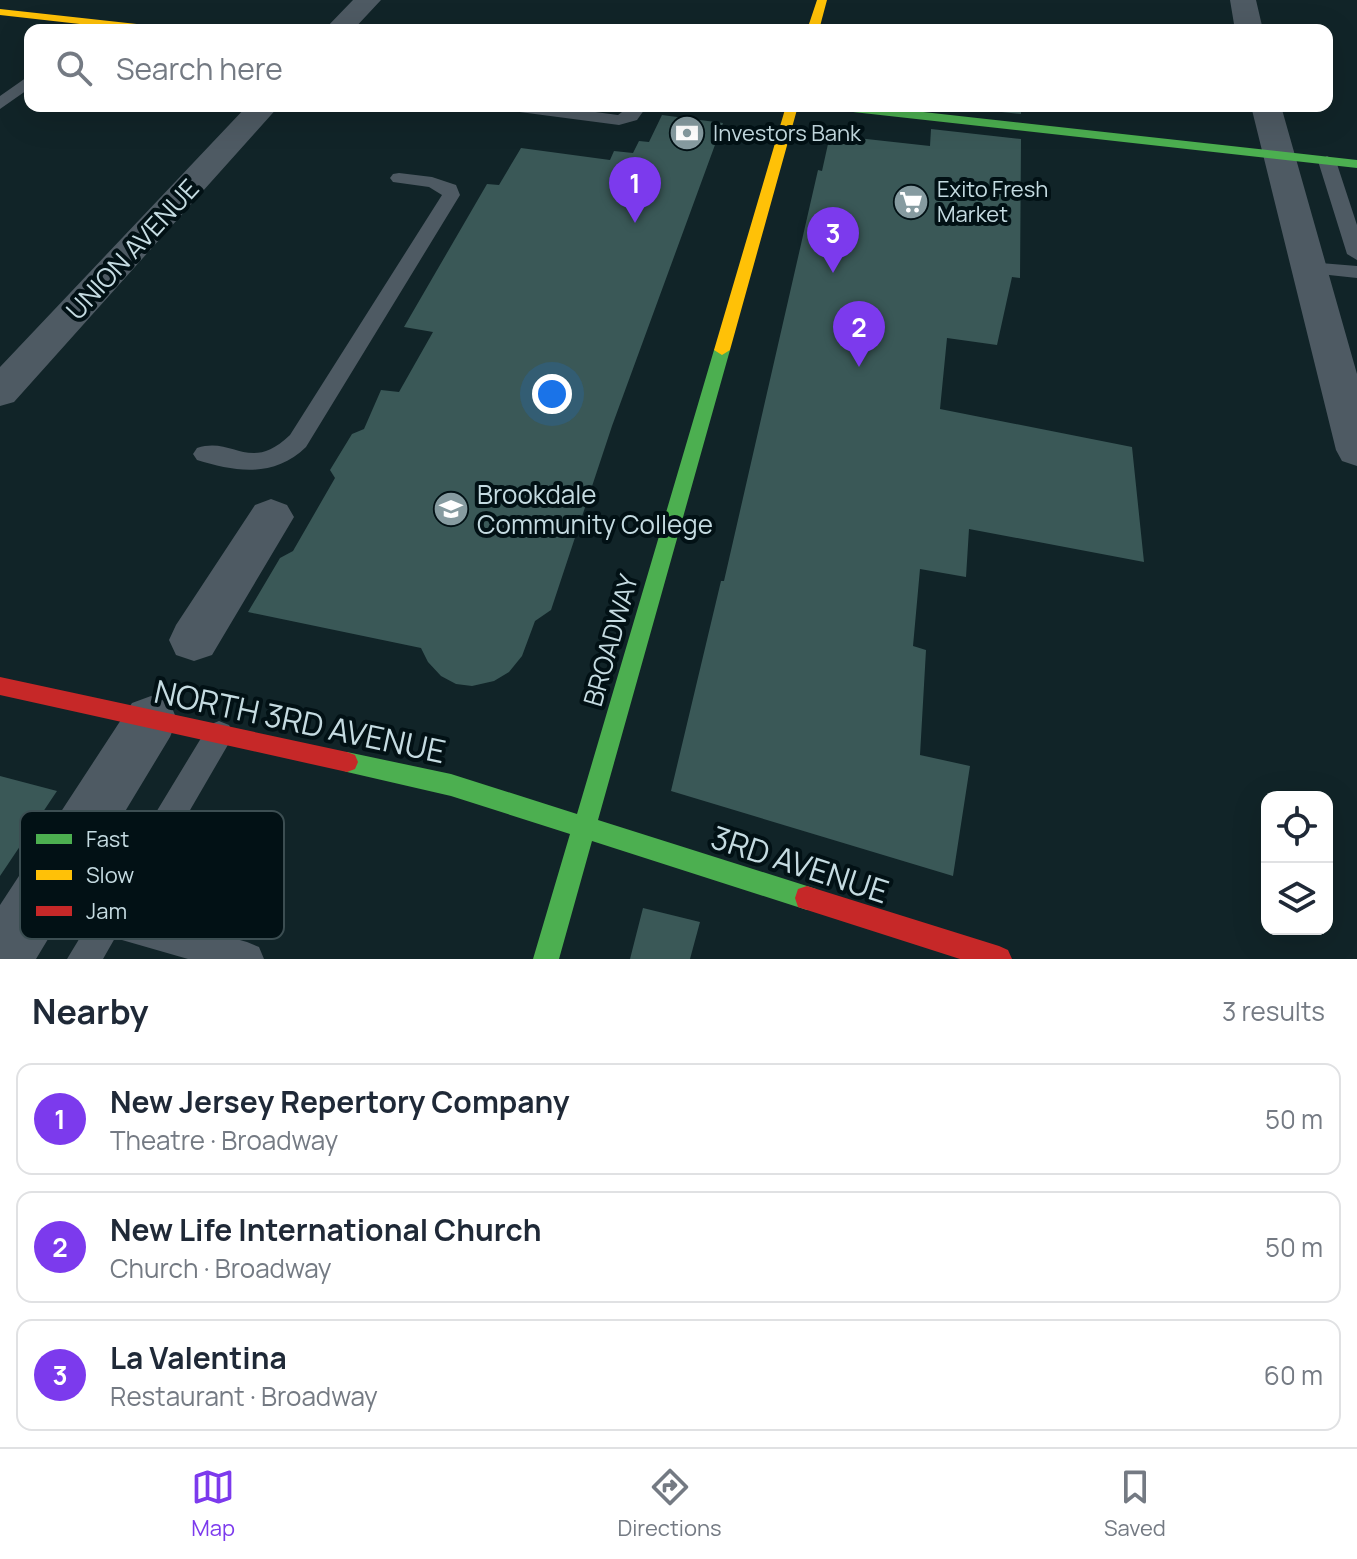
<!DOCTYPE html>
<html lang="en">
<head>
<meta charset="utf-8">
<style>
	:root { --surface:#fff; --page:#f6f6f7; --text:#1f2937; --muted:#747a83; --line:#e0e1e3; --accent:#7c3aed }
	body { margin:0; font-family:Manrope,sans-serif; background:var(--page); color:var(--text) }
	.controls { position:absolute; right:24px; bottom:24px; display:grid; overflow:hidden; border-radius:16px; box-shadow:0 8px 32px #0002 }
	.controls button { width:72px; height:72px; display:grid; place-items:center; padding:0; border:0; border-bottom:2px solid var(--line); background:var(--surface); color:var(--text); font:40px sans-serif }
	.you { position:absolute; left:552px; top:394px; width:28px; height:28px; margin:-20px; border:6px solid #fff; border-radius:50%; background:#1a73e8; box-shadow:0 0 0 12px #1a73e833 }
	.badge { display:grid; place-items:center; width:52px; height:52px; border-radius:50%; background:var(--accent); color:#fff; font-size:26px; font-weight:700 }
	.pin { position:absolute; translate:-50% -66px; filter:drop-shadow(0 2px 4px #0008) }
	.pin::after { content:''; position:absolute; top:42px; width:28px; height:24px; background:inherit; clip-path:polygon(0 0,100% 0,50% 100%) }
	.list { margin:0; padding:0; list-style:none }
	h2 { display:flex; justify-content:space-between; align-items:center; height:104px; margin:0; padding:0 32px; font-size:34px }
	h2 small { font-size:26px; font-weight:400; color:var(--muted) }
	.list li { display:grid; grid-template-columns:52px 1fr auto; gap:24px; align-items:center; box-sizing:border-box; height:112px; margin:0 16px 16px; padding:0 16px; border:2px solid var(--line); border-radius:16px }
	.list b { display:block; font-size:30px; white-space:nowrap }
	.list p { margin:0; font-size:26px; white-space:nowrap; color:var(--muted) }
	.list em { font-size:26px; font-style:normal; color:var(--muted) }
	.icon { flex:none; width:44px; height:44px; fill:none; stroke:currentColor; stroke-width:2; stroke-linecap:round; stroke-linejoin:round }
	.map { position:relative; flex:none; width:1357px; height:959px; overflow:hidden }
	.search { position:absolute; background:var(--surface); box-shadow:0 8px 32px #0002; left:24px; right:24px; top:24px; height:88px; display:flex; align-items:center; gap:20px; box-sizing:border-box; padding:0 28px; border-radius:16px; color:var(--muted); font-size:30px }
	.sheet { height:488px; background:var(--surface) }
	nav { display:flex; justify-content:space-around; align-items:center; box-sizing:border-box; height:112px; border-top:2px solid var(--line); background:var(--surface); font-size:22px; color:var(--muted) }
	nav a { display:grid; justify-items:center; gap:4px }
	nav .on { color:var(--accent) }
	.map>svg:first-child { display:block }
	.building { fill:#3a5857 }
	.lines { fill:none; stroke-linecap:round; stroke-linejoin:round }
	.lane { fill:#4e5a63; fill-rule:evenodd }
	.street { fill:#4e5a63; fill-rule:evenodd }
	.fast { fill:#4caf50; fill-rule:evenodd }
	.slow { fill:#ffc107; fill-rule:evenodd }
	.jam { fill:#c62828; fill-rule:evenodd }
	.labels { text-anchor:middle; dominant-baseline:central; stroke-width:8; stroke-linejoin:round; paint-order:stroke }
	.far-poi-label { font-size:22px; fill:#c5dbe1; stroke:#021115; text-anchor:start }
	.street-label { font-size:26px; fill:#c5dbe1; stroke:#021115 }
	.poi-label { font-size:26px; fill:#c5dbe1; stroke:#021115; text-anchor:start }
	.near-street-label { font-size:32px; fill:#c5dbe1; stroke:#021115 }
	.key { fill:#021115; stroke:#3c4e52; stroke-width:2 }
	.key-label { font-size:22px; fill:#c5dbe1 }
</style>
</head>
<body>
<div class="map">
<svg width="1357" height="959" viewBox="0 0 1357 959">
	<rect width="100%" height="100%" fill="#112428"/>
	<!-- building -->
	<path class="building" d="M946,106h75v8z
		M662,115l61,8 -111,303 -61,184 -16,11 -13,35 -13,16 -15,9 -22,5 -16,-2 -15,-8 -13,-14 -7,-14 -173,-36 32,-54 13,-7 42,-73 -5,-8 22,-36 12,-5 17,-39 18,2 34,-60 -29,-5 83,-143 12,1 22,-37 89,12 4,-9 19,2 6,-12 10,1z
		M931,129l90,10 -1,139 -8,-1 -15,68 -50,-7 -7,71 192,38 12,115 -175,-33 -3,48 -46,-8 -7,77 13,4 -6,105 50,11 -17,110 -282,-85 50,-210h3l94,-411 4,1 8,-36 100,11z
		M0,776l57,15 -57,85z
		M643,908l57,14 -10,37h-60z"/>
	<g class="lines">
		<!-- lane -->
		<path class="lane" d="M30,75v13l-30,21v-13z
			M504,106h46l68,9 12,-9h17l-10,14 -18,5 -107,-14z
			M1327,156l9,5 21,64v35l-10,-6 -29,-93z
			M399,173l33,4 24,8 4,10 -154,252c-32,31 -70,25 -109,13l-4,-6 4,-6c37,-12 52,26 93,-13l152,-240 -13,-8 -36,-5 -3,-4 3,-4z
			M1308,262l49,4v12l-56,-6 -3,-4 3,-4z
			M219,721l10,4 5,9 -5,9 -97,167 115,32 12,5 5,12h-76l-73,-21 -12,21h-36l142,-234z"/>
		<!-- street -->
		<path class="street" d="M353,0h28l-28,30h-29z
			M1230,0h26l7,30h-28z
			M247,106h32l-265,296 -14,4v-39z
			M1251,106h30l76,268v92l-15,-5 -6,-11z
			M271,499l16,6 7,12 -82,138 -18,6 -18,-6 -7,-15 7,-15 79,-120z
			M151,696l19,7 7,17 -7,17 -134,222h-36v-54l132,-202z"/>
		<!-- fast -->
		<path class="fast" d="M829,106h40l488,54v8l-522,-58z
			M722,345l8,5 -132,470 209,66 9,3 3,9 -3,9 -9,3 -215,-69 -33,118h-26l37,-125 -119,-38 -104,-24 -8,-3 -3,-7 3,-7 8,-3 104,22 126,40 137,-464z"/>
		<!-- slow -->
		<path class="slow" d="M817,0h10l-8,30h-12z
			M0,9l164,18 6,3h-37l-133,-15z
			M786,106h12l-68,244 -8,5 -8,-5z"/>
		<!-- jam -->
		<path class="jam" d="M0,677l347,75 8,3 3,7 -3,7 -8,3 -347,-77z
			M807,886l192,60 9,4 4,9h-52l-153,-49 -9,-3 -3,-9 3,-9z"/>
	</g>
	<!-- icons -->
	<defs>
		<symbol id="bank-disc" viewBox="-11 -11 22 22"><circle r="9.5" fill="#869ba0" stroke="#021115"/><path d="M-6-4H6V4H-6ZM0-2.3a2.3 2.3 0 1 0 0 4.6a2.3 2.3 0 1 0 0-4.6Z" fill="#fff"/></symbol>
		<symbol id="supermarket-disc" viewBox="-11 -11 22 22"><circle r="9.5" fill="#869ba0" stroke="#021115"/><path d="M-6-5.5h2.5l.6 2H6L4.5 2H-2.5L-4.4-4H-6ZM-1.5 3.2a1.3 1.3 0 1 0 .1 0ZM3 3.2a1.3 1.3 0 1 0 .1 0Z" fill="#fff"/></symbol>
		<symbol id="university-disc" viewBox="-11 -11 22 22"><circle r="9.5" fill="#869ba0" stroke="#021115"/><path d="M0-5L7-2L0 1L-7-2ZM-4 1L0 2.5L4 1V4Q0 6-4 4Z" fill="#fff"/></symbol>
	</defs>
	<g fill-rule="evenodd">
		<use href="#bank-disc" x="667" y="113" width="40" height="40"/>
		<use href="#supermarket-disc" x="891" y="182" width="40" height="40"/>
		<use href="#university-disc" x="431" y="489" width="40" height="40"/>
	</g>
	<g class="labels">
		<!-- far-poi labels -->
		<g class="far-poi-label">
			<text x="713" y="133">Investors Bank</text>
			<text x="937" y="189">Exito Fresh<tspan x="937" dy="25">Market</tspan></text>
		</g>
		<!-- street labels -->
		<g class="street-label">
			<text transform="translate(132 249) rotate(-47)">UNION AVENUE</text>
			<text transform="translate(610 640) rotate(-74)">BROADWAY</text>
		</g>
		<!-- poi labels -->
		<g class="poi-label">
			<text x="477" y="494">Brookdale<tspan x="477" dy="30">Community College</tspan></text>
		</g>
		<!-- near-street labels -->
		<g class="near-street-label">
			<text transform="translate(300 721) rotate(12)">NORTH 3RD AVENUE</text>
			<text transform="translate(800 864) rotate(18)">3RD AVENUE</text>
		</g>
	</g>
	<!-- legend -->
	<rect x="20" y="811" width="264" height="128" rx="12" class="key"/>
	<rect x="36" y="834" width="36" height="10" fill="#4caf50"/>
	<rect x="36" y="870" width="36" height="10" fill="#ffc107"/>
	<rect x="36" y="906" width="36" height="10" fill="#c62828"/>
	<g class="key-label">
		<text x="86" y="847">Fast</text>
		<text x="86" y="883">Slow</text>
		<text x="86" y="919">Jam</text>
	</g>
</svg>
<div class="controls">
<button><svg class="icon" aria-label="locate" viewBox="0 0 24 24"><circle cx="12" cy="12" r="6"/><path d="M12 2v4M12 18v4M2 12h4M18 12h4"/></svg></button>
<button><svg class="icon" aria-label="layers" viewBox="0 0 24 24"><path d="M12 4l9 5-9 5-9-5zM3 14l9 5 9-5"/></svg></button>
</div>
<div class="you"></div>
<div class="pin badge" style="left:635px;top:223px">1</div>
<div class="pin badge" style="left:859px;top:367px">2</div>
<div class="pin badge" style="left:833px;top:273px">3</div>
<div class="search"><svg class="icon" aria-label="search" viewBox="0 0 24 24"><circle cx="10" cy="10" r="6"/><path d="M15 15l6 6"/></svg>Search here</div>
</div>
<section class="sheet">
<h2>Nearby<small>3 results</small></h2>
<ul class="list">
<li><span class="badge">1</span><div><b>New Jersey Repertory Company</b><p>Theatre · Broadway</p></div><em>50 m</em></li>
<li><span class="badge">2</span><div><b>New Life International Church</b><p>Church · Broadway</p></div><em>50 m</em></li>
<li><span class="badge">3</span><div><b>La Valentina</b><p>Restaurant · Broadway</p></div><em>60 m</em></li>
</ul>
</section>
<nav>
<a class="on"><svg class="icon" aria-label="map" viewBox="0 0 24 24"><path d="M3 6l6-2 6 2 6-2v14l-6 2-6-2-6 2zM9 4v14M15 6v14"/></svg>Map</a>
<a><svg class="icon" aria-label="directions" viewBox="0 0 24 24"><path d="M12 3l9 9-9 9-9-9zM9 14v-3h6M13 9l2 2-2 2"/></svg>Directions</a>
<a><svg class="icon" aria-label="saved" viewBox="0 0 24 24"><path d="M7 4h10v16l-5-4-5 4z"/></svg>Saved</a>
</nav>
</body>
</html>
